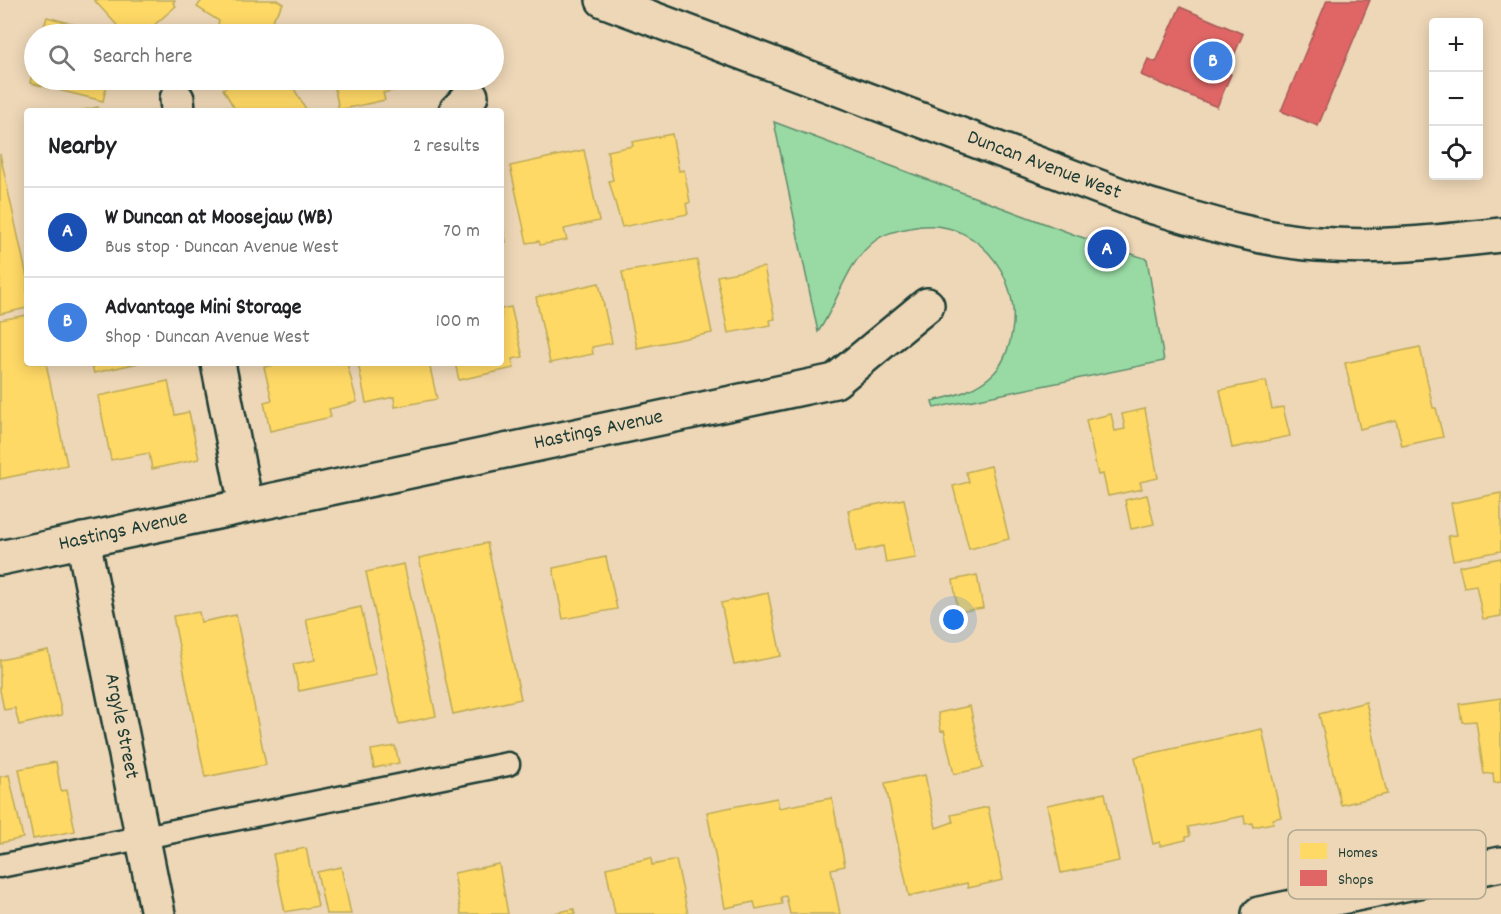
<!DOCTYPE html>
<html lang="en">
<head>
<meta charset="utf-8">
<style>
	:root { --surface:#fff; --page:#f6f6f6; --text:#202124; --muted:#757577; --line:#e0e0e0; --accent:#7c3aed }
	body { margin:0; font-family:Dekko,sans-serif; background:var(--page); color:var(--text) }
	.controls { position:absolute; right:18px; top:18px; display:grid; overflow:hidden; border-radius:6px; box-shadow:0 3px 15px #0003 }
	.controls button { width:54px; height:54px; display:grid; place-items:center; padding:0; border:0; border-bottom:2px solid var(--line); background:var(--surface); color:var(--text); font:30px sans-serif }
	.you { position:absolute; left:954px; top:620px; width:21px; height:21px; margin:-15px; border:4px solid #fff; border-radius:50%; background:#1a73e8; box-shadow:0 0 0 9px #1a73e833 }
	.badge { display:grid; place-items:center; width:39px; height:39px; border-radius:50%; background:var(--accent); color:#fff; font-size:20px; font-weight:700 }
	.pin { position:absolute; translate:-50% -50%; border:3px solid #fff; box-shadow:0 2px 6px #0006 }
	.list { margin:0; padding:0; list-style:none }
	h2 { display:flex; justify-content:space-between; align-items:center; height:78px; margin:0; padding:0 24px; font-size:26px }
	h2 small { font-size:20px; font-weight:400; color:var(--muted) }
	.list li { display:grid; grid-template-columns:39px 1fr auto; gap:18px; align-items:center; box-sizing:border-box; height:90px; padding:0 24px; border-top:2px solid var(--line) }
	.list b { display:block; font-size:22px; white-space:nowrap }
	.list p { margin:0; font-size:20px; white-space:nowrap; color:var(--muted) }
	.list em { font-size:20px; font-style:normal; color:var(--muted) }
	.icon { flex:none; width:33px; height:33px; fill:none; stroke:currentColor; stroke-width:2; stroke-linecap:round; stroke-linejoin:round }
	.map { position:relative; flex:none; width:1501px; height:914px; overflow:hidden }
	.search { position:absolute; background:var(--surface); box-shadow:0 3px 15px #0003; left:24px; top:24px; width:480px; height:66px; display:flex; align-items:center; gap:15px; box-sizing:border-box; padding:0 21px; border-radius:33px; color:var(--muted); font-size:22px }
	.panel { position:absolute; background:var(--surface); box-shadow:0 3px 15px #0003; left:24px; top:108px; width:480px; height:258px; border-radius:6px }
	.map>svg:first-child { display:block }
	.green { fill:#99daa4; stroke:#5c8c6c; stroke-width:1.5 }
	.homes { fill:#ffd966; stroke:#bcaa57; stroke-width:1.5 }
	.shops { fill:#e06666; stroke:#a65a57; stroke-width:1.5 }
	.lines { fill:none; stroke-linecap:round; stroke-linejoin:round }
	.lane-casing { stroke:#1f3d34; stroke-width:27 }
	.street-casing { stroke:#1f3d34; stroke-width:38 }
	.secondary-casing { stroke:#1f3d34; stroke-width:38 }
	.lane { stroke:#eed7b7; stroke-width:22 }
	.street { stroke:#eed7b7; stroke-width:33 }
	.secondary { stroke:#eed7b7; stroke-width:33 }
	.labels { text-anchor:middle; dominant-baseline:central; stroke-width:6; stroke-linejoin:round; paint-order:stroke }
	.street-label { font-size:21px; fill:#1f3d34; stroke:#eed7b7 }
	.key { fill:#eed7b7; stroke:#b0a990; stroke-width:1.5 }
	.key-label { font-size:16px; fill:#1f3d34 }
</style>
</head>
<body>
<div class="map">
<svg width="1501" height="914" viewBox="0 0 1501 914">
	<rect width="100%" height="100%" fill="#eed7b7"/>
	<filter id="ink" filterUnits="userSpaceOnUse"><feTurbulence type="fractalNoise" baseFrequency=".0167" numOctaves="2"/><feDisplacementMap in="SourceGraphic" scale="12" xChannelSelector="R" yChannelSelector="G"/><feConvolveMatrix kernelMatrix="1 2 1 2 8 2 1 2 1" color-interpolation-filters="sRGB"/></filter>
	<g filter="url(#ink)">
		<!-- green -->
		<path class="green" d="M774,122l304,114 69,23 17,102 -230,47 -2,-7c23,-5 45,-11 62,-28 10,-10 16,-28 18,-41 10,-59 -40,-119 -102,-104 -12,2 -25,5 -34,12 -31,23 -37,62 -58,92z"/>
		<!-- homes -->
		<path class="homes" d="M94,0h81l-2,3 3,3 -32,28h-19z
			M202,0h75l6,4 -20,30h-36l-10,-6 2,-7 -22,-14z
			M47,17l63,17h-68z
			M392,29l1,5h-26z
			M34,65v15h74l-5,21 -73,-18z
			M240,80h49l18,31h-71l-13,-22z
			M333,80h70l2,8 -22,5 2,7 -46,10z
			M98,107l1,4h-19z
			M672,134l7,37 5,-1 6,32 -4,2 2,10 -66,13 -13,-46 4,-1 -6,-29 26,-5 -1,-4z
			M584,150l15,71 -35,8 3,11 -27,5 -1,-4 -12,2 -17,-77z
			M0,154l27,123v31l-27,6z
			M501,218l5,24 -5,2z
			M697,260l15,73 -75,15 -15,-76z
			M764,267l11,52 -5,1 1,5 -43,8 -11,-57z
			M599,283l13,60 -20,4 1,7 -43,9 -14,-66z
			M511,307l12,50 -11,2 2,9 -55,12 -4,-17h46v-54z
			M27,315v48h19l21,102 -67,14v-159z
			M1420,347l13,61h3l7,29 -41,9 -6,-26 -36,9 -15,-66z
			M91,363h47l-44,10z
			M283,363h64l10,39 -28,7 2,8 -61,14 -6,-29 8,-2 -8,-33z
			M358,363h71l8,36 -42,8 -1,-10 -28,6z
			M168,381l7,34 14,-3 10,47 -47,10 -3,-16 -38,7 -13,-64z
			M1266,381l6,28 11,-2 7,29 -58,12 -12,-58z
			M1145,409l13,69 -18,4 2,7 -34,7 -5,-22 -5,1 -12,-55 25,-6 4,17 10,-2 -3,-15z
			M991,466l18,73 -40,10 -16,-63 16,-4 -3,-10z
			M1501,493v58l-48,9 -5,-24 9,-1 -6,-32z
			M1147,495l7,29 -23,5 -6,-29z
			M904,499l12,59 -30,5 -3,-17 -27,6 -8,-42z
			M487,543l34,156 -68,15 -34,-156z
			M606,557l11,52 -54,10 -10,-51z
			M1501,558v58l-18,3 -7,-34 -12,2 -5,-21z
			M404,564l32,152 -37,8 -33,-152z
			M977,575l6,33 -25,4 -5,-32z
			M768,593l13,63 -47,9 -13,-62z
			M361,607l15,68 -77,16 -6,-27 22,-4 -9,-41z
			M199,612l2,10 35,-7 30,150 -61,12 -32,-161z
			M48,650l14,65 -43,10 -4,-17 -11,2 -4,-20v-30z
			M1501,698v84l-7,1 -1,-10 -9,1 -8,-53 -14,1 -3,-18z
			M1366,702l21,92 -46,11 -22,-91z
			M970,706l13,62 -29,6 -10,-44 -3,1 -3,-18z
			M1262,729l19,88 -8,2v4l-20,4 -1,-4 -7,1 -1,-8 -56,11 2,9 -4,1v3l-26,6v-4l-7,2 -18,-87z
			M395,746l4,17 -25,5 -3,-18z
			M56,762l5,29 6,-1 8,41 -42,8 -14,-70z
			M9,775l14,63 -23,5v-66z
			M925,775l11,53 17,-6 -2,-7 37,-8 15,73 -35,8 -1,-5 -58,13 -24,-113z
			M1105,793l14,68 -58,12 -14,-68z
			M777,798l2,10 53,-10 13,68 -14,3 9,45h-50l-4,-18 -5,1 1,7 -26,5 -2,-7 -29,6 -18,-96z
			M306,848l12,58 -33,6 -12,-58z
			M651,858l1,7 24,-5 12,54h-73l-9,-46z
			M499,864l9,50h-47l-7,-41z
			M341,867l10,47h-25l-9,-42z
			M574,909l1,5h-26z"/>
		<!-- shops -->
		<path class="shops" d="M1327,0h43l-52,126 -37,-15z
			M1180,7l63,27 -16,38 4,2 -14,33 -76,-32 7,-16 8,3z"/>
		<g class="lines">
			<defs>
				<path id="lane" d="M0,866l508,-102"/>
				<g id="street">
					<path d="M177,99l1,12"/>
					<path d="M456,111l15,-15"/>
					<path d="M218,363l28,142"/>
					<path id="s1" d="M83,540l75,374"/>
					<path id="s2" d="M0,558l835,-177 92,-76"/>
					<path d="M1259,914l242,-50"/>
				</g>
				<g id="secondary">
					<path id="s3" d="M603,0l541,204c57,17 115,36 174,40 62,5 122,-2 183,-9"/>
				</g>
			</defs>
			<!-- lane casing -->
			<use href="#lane" class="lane-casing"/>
			<!-- street casing -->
			<use href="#street" class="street-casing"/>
			<!-- secondary casing -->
			<use href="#secondary" class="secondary-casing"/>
			<!-- lane -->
			<use href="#lane" class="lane"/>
			<!-- street -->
			<use href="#street" class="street"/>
			<!-- secondary -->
			<use href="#secondary" class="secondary"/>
		</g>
	</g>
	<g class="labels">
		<!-- street labels -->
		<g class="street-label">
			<text stroke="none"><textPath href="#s3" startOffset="471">Duncan Avenue West</textPath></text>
			<text stroke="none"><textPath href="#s2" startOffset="612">Hastings Avenue</textPath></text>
			<text stroke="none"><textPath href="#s2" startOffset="126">Hastings Avenue</textPath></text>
			<text stroke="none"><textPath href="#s1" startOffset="190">Argyle Street</textPath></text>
		</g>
	</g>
	<!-- legend -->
	<rect x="1288" y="830" width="198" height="69" rx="9" class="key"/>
	<rect x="1300" y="843" width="27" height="16" fill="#ffd966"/>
	<rect x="1300" y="870" width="27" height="16" fill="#e06666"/>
	<g class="key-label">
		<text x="1338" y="857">Homes</text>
		<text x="1338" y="884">Shops</text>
	</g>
</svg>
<div class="controls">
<button>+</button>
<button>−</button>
<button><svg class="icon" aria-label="locate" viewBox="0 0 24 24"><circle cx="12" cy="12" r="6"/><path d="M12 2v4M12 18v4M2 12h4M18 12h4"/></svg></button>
</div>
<div class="you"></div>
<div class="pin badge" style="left:1107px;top:249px;background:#1a4fb4">A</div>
<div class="pin badge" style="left:1213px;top:61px;background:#3f7fe0">B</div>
<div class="search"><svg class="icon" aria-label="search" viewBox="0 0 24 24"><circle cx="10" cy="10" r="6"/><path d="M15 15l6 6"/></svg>Search here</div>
<section class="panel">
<h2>Nearby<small>2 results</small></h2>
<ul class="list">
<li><span class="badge" style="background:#1a4fb4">A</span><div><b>W Duncan at Moosejaw (WB)</b><p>Bus stop · Duncan Avenue West</p></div><em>70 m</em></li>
<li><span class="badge" style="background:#3f7fe0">B</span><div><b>Advantage Mini Storage</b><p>Shop · Duncan Avenue West</p></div><em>100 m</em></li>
</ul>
</section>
</div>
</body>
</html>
